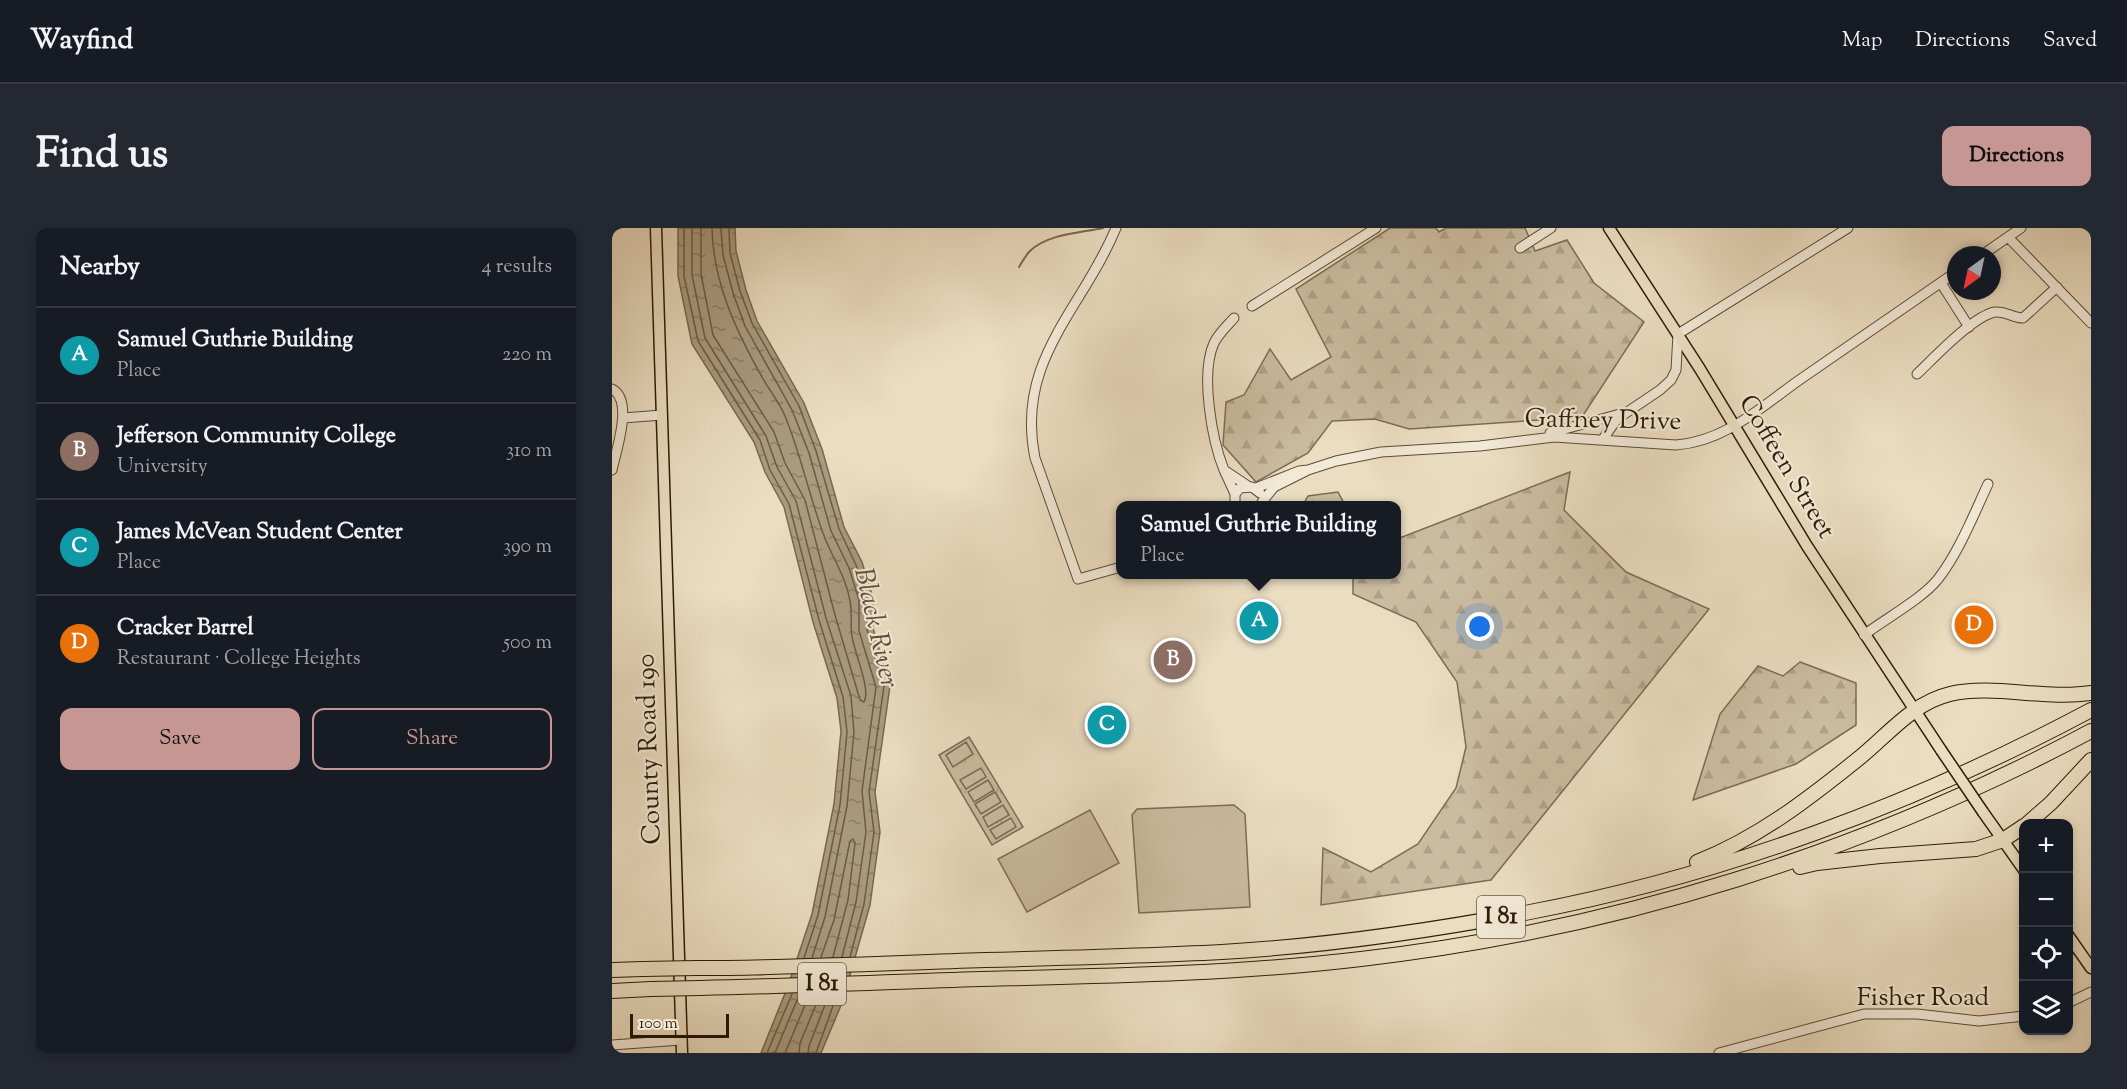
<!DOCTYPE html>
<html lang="en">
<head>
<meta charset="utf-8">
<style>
	:root { --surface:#171b24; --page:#242831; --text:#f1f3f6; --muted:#9ea1a6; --line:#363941; --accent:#c59692 }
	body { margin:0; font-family:"Sorts Mill Goudy",serif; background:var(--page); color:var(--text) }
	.controls { position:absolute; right:18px; bottom:18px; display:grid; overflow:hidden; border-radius:12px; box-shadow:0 3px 9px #0003 }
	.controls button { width:54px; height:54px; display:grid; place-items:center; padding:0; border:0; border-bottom:2px solid var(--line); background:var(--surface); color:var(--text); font:30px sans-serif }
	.compass { position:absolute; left:1335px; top:18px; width:54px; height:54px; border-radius:50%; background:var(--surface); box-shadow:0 3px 9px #0003; rotate:213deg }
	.scale { position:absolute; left:18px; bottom:15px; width:99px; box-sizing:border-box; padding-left:6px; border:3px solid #2d1c05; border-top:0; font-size:16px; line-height:21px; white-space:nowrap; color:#2d1c05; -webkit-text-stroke:4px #f2e9d7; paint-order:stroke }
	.you { position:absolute; left:868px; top:399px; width:21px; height:21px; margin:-15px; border:4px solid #fff; border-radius:50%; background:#1a73e8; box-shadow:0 0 0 9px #1a73e833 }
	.badge { display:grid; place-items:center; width:39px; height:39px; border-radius:50%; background:var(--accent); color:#fff; font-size:20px; font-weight:700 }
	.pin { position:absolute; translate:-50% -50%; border:3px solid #fff; box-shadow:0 2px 6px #0006 }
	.popup { position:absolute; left:504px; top:273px; width:285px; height:78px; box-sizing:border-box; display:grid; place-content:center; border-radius:12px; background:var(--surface); filter:drop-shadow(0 2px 4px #0005); font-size:20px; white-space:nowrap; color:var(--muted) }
	.popup b { font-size:22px; color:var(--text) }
	.popup::after { content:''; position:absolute; left:50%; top:100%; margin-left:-12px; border:12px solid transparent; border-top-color:var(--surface) }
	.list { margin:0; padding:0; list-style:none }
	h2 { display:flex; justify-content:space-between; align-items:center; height:78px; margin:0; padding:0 24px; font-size:26px }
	h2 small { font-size:20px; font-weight:400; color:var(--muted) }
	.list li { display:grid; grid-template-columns:39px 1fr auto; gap:18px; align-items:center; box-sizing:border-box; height:96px; padding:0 24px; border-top:2px solid var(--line) }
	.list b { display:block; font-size:22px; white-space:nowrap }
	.list p { margin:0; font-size:20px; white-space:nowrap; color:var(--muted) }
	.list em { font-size:20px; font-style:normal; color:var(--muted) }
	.actions { display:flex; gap:12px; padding:18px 24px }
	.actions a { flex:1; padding:14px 0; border:2px solid var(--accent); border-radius:12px; text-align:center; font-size:21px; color:var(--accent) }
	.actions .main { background:var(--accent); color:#111 }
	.icon { flex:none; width:33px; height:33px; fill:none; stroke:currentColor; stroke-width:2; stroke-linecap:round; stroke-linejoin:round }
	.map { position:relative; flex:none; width:1479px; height:825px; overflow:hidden; border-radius:12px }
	header { display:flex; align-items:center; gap:36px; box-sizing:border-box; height:84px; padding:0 30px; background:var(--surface); border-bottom:2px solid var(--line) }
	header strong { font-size:28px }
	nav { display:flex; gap:33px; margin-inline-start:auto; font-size:21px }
	.intro { display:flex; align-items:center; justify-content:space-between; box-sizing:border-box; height:144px; padding:0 36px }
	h1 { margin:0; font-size:42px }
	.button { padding:15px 27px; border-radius:12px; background:var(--accent); color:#111; font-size:21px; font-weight:700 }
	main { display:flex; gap:36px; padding:0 36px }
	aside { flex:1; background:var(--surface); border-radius:12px; box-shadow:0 3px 9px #0003 }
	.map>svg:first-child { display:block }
	.grass { fill:url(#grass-tufts); stroke:#7c6c53; stroke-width:1.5 }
	.forest { fill:url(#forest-firs); stroke:#7c6c53; stroke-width:1.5 }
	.pitch { fill:#cbbca1; stroke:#7c6c53; stroke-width:1.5 }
	.water { fill:url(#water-ripples); stroke:#78684f; stroke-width:1.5 }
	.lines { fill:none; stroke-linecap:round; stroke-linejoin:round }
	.shore { stroke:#6c5c43; stroke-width:1.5 }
	.stream { stroke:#78684f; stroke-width:2 }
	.minor-casing { stroke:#5c4c34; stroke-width:11 }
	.major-casing { stroke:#2d1c05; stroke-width:13 }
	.highway-casing { stroke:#2d1c05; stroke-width:16 }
	.minor { stroke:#f2e9d7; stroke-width:9 }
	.major { stroke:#ebddc1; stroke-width:10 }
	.highway { stroke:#ebddc1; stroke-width:14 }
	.major-bridge-casing { stroke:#2d1c05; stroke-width:13; stroke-linecap:butt }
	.highway-bridge-casing { stroke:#2d1c05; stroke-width:16; stroke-linecap:butt }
	.major-bridge { stroke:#ebddc1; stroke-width:10 }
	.highway-bridge { stroke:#ebddc1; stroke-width:14 }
	.labels { text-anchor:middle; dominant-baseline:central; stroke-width:4.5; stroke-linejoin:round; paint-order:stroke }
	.shield { fill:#f2e9d7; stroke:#685a44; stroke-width:1.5 }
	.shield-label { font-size:24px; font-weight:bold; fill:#2d1c05 }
	.street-label { font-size:26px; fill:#2d1c05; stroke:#f2e9d7 }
	.water-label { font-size:27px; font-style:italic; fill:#5f4f37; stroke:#f2e9d7 }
</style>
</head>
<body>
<header>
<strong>Wayfind</strong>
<nav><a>Map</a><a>Directions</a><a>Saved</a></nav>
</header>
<div class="intro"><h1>Find us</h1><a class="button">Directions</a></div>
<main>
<aside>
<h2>Nearby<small>4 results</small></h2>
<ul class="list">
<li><span class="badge" style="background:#0f9aa8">A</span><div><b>Samuel Guthrie Building</b><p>Place</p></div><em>220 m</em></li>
<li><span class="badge" style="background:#8d6e63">B</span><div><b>Jefferson Community College</b><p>University</p></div><em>310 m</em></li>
<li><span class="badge" style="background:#0f9aa8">C</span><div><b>James McVean Student Center</b><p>Place</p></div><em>390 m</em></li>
<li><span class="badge" style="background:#e8710a">D</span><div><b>Cracker Barrel</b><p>Restaurant · College Heights</p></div><em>500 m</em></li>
</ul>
<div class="actions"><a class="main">Save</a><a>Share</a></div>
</aside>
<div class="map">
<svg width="1479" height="825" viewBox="0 0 1479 825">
	<defs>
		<pattern id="grass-tufts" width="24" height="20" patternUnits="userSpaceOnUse" patternTransform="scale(1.5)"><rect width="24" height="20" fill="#cbbca1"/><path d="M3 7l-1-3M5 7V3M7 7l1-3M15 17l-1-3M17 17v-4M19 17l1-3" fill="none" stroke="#afa189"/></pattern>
		<pattern id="forest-firs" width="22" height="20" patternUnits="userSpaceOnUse" patternTransform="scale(1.5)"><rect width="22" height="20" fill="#cbbca1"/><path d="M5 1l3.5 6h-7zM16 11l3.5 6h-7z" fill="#afa189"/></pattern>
		<pattern id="water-ripples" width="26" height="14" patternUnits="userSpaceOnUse" patternTransform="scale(1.5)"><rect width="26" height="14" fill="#aa9b81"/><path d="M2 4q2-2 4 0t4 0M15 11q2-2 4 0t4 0" fill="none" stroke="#8b7e68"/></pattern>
	</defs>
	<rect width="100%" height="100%" fill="#ebddc1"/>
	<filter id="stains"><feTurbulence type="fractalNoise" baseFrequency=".00333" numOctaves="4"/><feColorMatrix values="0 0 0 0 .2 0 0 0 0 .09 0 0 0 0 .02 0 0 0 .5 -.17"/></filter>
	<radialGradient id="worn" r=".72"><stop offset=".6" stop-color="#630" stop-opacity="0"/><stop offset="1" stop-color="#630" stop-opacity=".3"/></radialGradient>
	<!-- grass -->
	<path class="grass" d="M357,509l54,90 -31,18 -53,-90z"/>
	<!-- forest -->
	<path class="forest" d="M778,0h46l3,4 7,-4h79l10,23 32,-11 27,43 50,39 -62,95 -173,12 -34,-10 -43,2 -24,32 -52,29 -33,-37 3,-43 18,-7 26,-46 21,31 40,-23 -35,-68z
		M958,244l-6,38 62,62 83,37 -218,271 -170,25 2,-57 48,24 47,-28 38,-56 10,-41 -9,-65 -41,-60 -63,-28v-19l44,-1v-35z
		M726,264l7,13h-42l5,-9z
		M1188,434l56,21v42l-60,39 -103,36 27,-86 38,-48 25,10z"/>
	<!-- pitch -->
	<path class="pitch" d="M354,514l7,12 -20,13 -7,-12z
		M369,540l5,9 -20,12 -6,-9z
		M376,552l6,10 -20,12 -6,-10z
		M383,564l6,10 -20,12 -6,-10z
		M391,577l6,10 -21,12 -5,-10z
		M622,577l11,9 5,93 -111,6 -7,-98 5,-6z
		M478,582l29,53 -92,49 -29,-53z
		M399,590l5,9 -20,12 -6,-9z"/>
	<!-- water -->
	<path class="water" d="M66,0h57l1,23 10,39 11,31 47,82 18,46 22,78 18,35 11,36v30l17,58 -15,106 5,40 -10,73 -28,98 -21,50h-60l27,-67 24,-72 22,-110 7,-73 -4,-33 -24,-76 -29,-115 -19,-35 -11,-30 -62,-98 -14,-68z"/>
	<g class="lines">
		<!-- shore -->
		<path class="shore" d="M72,0v48l14,65 62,99 10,30 19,34 30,116 24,77 4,35 -7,73 -22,110 -14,43
			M80,0v47l13,63 61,98 11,31 19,34 30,117 25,78 3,36 -7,74 -22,111 -13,41
			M89,0v46l12,61 61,97 11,31 20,37 30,115 25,85 4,2c7,-11 -8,-46 -11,-61 -4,-13 0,-27 -3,-40 -4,-25 -19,-45 -27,-68 -14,-38 -22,-78 -38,-117 -5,-13 -16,-26 -23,-39 -26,-46 -49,-95 -50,-149
			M109,0l2,27 10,38 12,33 47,84 17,43 22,78 18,37 10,32v31l17,56 -14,104 4,41 -10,70 -14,55
			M117,0l1,25 10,38 12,32 47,83 17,45 23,78 17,36 11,34v30l17,57 -15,106 5,40 -10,72 -14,53
			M209,729l13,-37 16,-79 3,-2 2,4 -7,57 -15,57
			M155,825l25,-59
			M163,825l25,-60
			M173,825l25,-60
			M187,825l1,-10 21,-50
			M196,825l1,-7 21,-54
			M204,825l22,-61"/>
		<!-- stream -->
		<path class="stream" d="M407,39c3,-5 7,-12 11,-16 17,-17 50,-18 73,-23"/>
		<defs>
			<path id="minor" d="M504,0c-34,82 -101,132 -81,230l43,121 43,-12
				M1396,9l83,86
				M908,20l31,-20
				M1370,27l39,-27
				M1329,55l28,44
				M640,78l124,-78
				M1305,146c17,-16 56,-58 78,-62 11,-1 18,6 28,6l34,-31
				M0,161c22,11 4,62 0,81
				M11,190l39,-3
				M938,205l70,-19
				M991,211l14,-20 43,-29 11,-10 5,-10 2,-36 170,-106
				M612,242c-12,-30 -24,-96 -10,-127 5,-10 13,-17 20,-25
				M696,242l28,-9 45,-9 99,-6 74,-9 122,8c53,-4 90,-43 132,-71 49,-34 98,-68 148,-102
				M644,260l43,-17 9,-1 -34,17 -12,15
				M623,266l-11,-24 24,16
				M623,278v-12l5,-6 12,-1 8,6
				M1252,407c21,-16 58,-36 74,-56 21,-27 36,-65 50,-95
				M1456,775l23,-11
				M0,817l69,-5
				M1107,825l145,-39h53l62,7 45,-5"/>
			<path id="major" d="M44,0l26,825
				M997,0l91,141 107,177 134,204
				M1371,584l41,58
				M1456,707l23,33"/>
			<path id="highway" d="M1415,596l24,-21 40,-43
				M1085,634c61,-24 110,-62 161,-103 29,-23 54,-56 92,-65 43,-10 95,6 141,-1
				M1188,639l17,-4 63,-7 96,-7 27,-9 21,-14
				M84,740c96,0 193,-5 289,-8 79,-2 158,-4 237,-8 103,-6 207,-21 308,-40 194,-37 387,-109 561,-202
				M0,742l31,-1
				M88,760c94,-2 187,-6 281,-9 126,-3 254,-5 380,-20 254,-29 504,-107 730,-228
				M0,763l39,-2"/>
		</defs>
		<!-- minor casing -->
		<use href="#minor" class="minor-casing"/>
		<!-- major casing -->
		<use href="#major" class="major-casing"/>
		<!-- highway casing -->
		<use href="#highway" class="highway-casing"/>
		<!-- minor -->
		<use href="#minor" class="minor"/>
		<!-- major -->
		<use href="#major" class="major"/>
		<!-- highway -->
		<use href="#highway" class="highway"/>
		<defs>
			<path id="major-bridge" d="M1329,522l42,62"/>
			<path id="highway-bridge" d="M31,741l53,-1
				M39,761l49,-1"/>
		</defs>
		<!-- major-bridge casing -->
		<use href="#major-bridge" class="major-bridge-casing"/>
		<!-- highway-bridge casing -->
		<use href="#highway-bridge" class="highway-bridge-casing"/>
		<!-- major-bridge -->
		<use href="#major-bridge" class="major-bridge"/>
		<!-- highway-bridge -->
		<use href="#highway-bridge" class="highway-bridge"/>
	</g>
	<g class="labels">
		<!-- shield labels -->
		<g class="shield">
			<rect x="865" y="668" width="48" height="42" rx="4.5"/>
			<rect x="186" y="735" width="48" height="42" rx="4.5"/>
		</g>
		<g class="shield-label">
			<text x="889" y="689">I 81</text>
			<text x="210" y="756">I 81</text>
		</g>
		<!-- street labels -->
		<g class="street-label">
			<text transform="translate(991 193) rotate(1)">Gaffney Drive</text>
			<text transform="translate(1174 239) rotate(59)">Coffeen Street</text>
			<text transform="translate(38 521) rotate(-92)">County Road 190</text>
			<text x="1311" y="770">Fisher Road</text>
		</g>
		<!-- water labels -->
		<g class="water-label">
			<text transform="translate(263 400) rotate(77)">Black River</text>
		</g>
	</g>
	<rect width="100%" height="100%" filter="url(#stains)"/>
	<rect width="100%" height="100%" fill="url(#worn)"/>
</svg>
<div class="controls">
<button>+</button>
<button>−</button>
<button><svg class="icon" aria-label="locate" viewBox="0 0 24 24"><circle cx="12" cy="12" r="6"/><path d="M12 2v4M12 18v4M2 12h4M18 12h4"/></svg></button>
<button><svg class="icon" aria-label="layers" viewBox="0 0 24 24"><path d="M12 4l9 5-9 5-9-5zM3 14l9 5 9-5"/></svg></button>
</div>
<svg class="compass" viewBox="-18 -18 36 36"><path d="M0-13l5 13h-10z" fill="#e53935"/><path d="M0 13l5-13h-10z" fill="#9ea1a6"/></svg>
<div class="scale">100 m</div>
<div class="you"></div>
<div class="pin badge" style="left:647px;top:393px;background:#0f9aa8">A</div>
<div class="popup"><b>Samuel Guthrie Building</b>Place</div>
<div class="pin badge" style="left:561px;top:432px;background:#8d6e63">B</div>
<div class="pin badge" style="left:495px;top:497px;background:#0f9aa8">C</div>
<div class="pin badge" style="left:1362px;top:397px;background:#e8710a">D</div>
</div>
</main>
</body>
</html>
